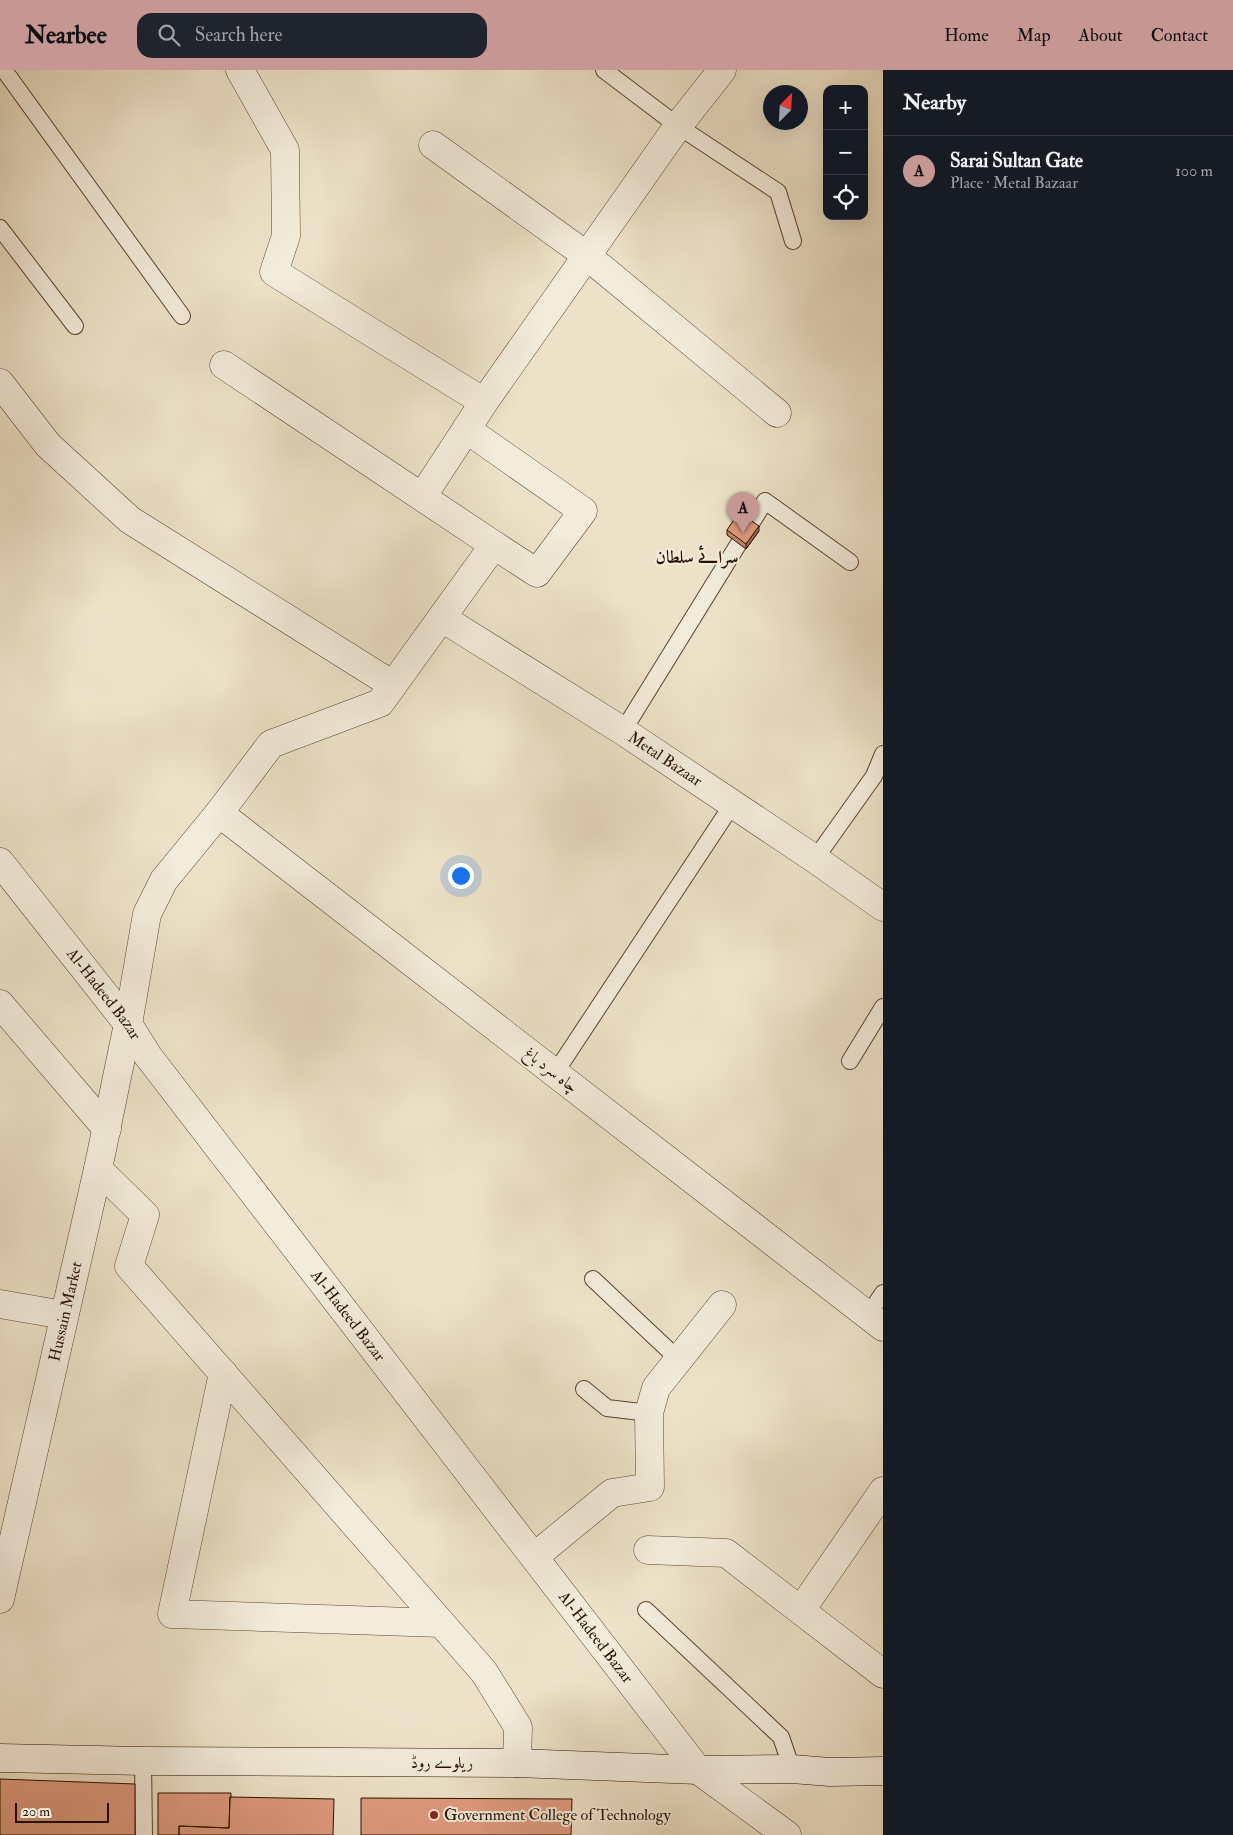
<!DOCTYPE html>
<html lang="en">
<head>
<meta charset="utf-8">
<style>
	:root { --surface:#171b24; --page:#20242c; --text:#f1f3f6; --muted:#9ea1a6; --line:#363941; --accent:#c59692 }
	body { margin:0; font-family:"IM FELL Double Pica",Amiri,serif; background:var(--page); color:var(--text) }
	.controls { position:absolute; right:15px; top:15px; display:grid; overflow:hidden; border-radius:10px; box-shadow:0 5px 20px #0002 }
	.controls button { width:45px; height:45px; display:grid; place-items:center; padding:0; border:0; border-bottom:1px solid var(--line); background:var(--surface); color:var(--text); font:25px sans-serif }
	.compass { position:absolute; left:763px; top:15px; width:45px; height:45px; border-radius:50%; background:var(--surface); box-shadow:0 5px 20px #0002; rotate:24deg }
	.scale { position:absolute; left:15px; bottom:12px; width:94px; box-sizing:border-box; padding-left:5px; border:2px solid #291001; border-top:0; font-size:14px; line-height:18px; white-space:nowrap; color:#291001; -webkit-text-stroke:4px #f3ecdb; paint-order:stroke }
	.you { position:absolute; left:460px; top:805px; width:18px; height:18px; margin:-12px; border:4px solid #fff; border-radius:50%; background:#1a73e8; box-shadow:0 0 0 8px #1a73e833 }
	.badge { display:grid; place-items:center; width:32px; height:32px; border-radius:50%; background:var(--accent); color:#111; font-size:16px; font-weight:700 }
	.pin { position:absolute; translate:-50% -41px; filter:drop-shadow(0 1px 2px #0008) }
	.pin::after { content:''; position:absolute; top:26px; width:18px; height:15px; background:inherit; clip-path:polygon(0 0,100% 0,50% 100%) }
	.list { margin:0; padding:0; list-style:none }
	h2 { display:flex; justify-content:space-between; align-items:center; height:65px; margin:0; padding:0 20px; font-size:21px }
	h2 small { font-size:16px; font-weight:400; color:var(--muted) }
	.list li { display:grid; grid-template-columns:32px 1fr auto; gap:15px; align-items:center; box-sizing:border-box; height:70px; padding:0 20px; border-top:1px solid var(--line) }
	.list b { display:block; font-size:19px; white-space:nowrap }
	.list p { margin:0; font-size:16px; white-space:nowrap; color:var(--muted) }
	.list em { font-size:16px; font-style:normal; color:var(--muted) }
	.icon { flex:none; width:28px; height:28px; fill:none; stroke:currentColor; stroke-width:2; stroke-linecap:round; stroke-linejoin:round }
	.map { position:relative; flex:none; width:883px; height:1765px; overflow:hidden }
	header { display:flex; align-items:center; gap:30px; box-sizing:border-box; height:70px; padding:0 25px; background:var(--accent); color:#111 }
	header strong { font-size:24px }
	nav { display:flex; gap:28px; margin-inline-start:auto; font-size:18px }
	.search { width:350px; height:45px; background:var(--page); display:flex; align-items:center; gap:12px; box-sizing:border-box; padding:0 18px; border-radius:15px; color:var(--muted); font-size:19px }
	main { display:flex }
	aside { flex:1; background:var(--surface) }
	.map>svg:first-child { display:block }
	.lines { fill:none; stroke-linecap:round; stroke-linejoin:round }
	.service-casing { stroke:#5a4433; stroke-width:18 }
	.minor-casing { stroke:#5a4433; stroke-width:29 }
	.tertiary-casing { stroke:#5a4433; stroke-width:29 }
	.secondary-casing { stroke:#291001; stroke-width:29 }
	.service { stroke:#f3ecdb; stroke-width:16 }
	.minor { stroke:#f3ecdb; stroke-width:28 }
	.tertiary { stroke:#f3ecdb; stroke-width:28 }
	.secondary { stroke:#f3ecdb; stroke-width:28 }
	.wall { fill:#c0846d; stroke:#291001 }
	.shaded-wall { fill:#9c6c59; stroke:#291001 }
	.building { fill:#df9a7f; stroke:#291001 }
	.poi-dot { fill:#8f2418; stroke:#f3ecdb; stroke-width:2 }
	.labels { text-anchor:middle; dominant-baseline:central; stroke-width:4; stroke-linejoin:round; paint-order:stroke }
	.street-label { font-size:16px; fill:#291001; stroke:#f3ecdb }
	.poi-label { font-size:16px; fill:#291001; stroke:#f3ecdb; text-anchor:start }
	.neighbourhood-label { font-size:18px; font-weight:bold; fill:#291001; stroke:#f3ecdb }
</style>
</head>
<body>
<header>
<strong>Nearbee</strong>
<div class="search"><svg class="icon" aria-label="search" viewBox="0 0 24 24"><circle cx="10" cy="10" r="6"/><path d="M15 15l6 6"/></svg>Search here</div>
<nav><a>Home</a><a>Map</a><a>About</a><a>Contact</a></nav>
</header>
<main>
<div class="map">
<svg width="883" height="1765" viewBox="0 0 883 1765">
	<rect width="100%" height="100%" fill="#ede2c8"/>
	<filter id="stains"><feTurbulence type="fractalNoise" baseFrequency=".004" numOctaves="4"/><feColorMatrix values="0 0 0 0 .2 0 0 0 0 .09 0 0 0 0 .02 0 0 0 .5 -.17"/></filter>
	<radialGradient id="worn" r=".72"><stop offset=".6" stop-color="#630" stop-opacity="0"/><stop offset="1" stop-color="#630" stop-opacity=".3"/></radialGradient>
	<g class="lines">
		<defs>
			<path id="service" d="M4,0l178,246
				M604,0l74,56 100,66 15,49
				M0,158l75,98
				M623,661l142,-230 85,61
				M815,789l59,-83 9,-22
				M850,991l33,-54
				M555,1003l177,-268
				M593,1209l85,80
				M868,1245l15,-22
				M584,1319l23,19 42,5
				M646,1540l135,127 11,32
				M143,1691l1,74"/>
			<g id="minor">
				<path d="M240,0l45,80 1,86 -12,36 210,130 -62,95"/>
				<path d="M433,75l153,110 191,158"/>
				<path d="M224,295l270,180"/>
				<path d="M0,313l48,62 82,75 263,165"/>
				<path d="M484,332l194,-276 44,-56"/>
				<path id="s1" d="M442,548l181,113 192,128 68,48"/>
				<path d="M219,743l664,514"/>
				<path d="M0,934l107,125"/>
				<path d="M128,954l19,-110 17,-34 55,-67 52,-69 109,-41 114,-158 43,28 46,-62 -117,-82"/>
				<path d="M98,1099l47,46 -16,51 355,406 34,55 -1,36"/>
				<path d="M0,1234l64,11"/>
				<path d="M223,1303l-51,241 269,9"/>
				<path d="M648,1480l78,3 157,121"/>
				<path d="M534,1487l78,-64 38,-6 -1,-74 7,-25 66,-83"/>
				<path d="M801,1540l82,-119"/>
				<path d="M698,1700l89,65"/>
			</g>
			<g id="tertiary">
				<path id="s2" d="M0,792l128,162 20,32 550,714"/>
				<path id="s3" d="M0,1529l98,-430 30,-145"/>
			</g>
			<path id="secondary" d="M0,1688l143,3 374,2 181,7 94,-1 38,3 53,-1"/>
		</defs>
		<!-- service casing -->
		<use href="#service" class="service-casing"/>
		<!-- minor casing -->
		<use href="#minor" class="minor-casing"/>
		<!-- tertiary casing -->
		<use href="#tertiary" class="tertiary-casing"/>
		<!-- secondary casing -->
		<use href="#secondary" class="secondary-casing"/>
		<!-- service -->
		<use href="#service" class="service"/>
		<!-- minor -->
		<use href="#minor" class="minor"/>
		<!-- tertiary -->
		<use href="#tertiary" class="tertiary"/>
		<!-- secondary -->
		<use href="#secondary" class="secondary"/>
	</g>
	<!-- wall -->
	<path class="wall" d="M727,460l32,1 -13,18 -19,-14z"/>
	<!-- shaded-wall -->
	<path class="shaded-wall" d="M759,456v5l-13,18v-5z"/>
	<!-- building -->
	<path class="building" d="M739,442l20,14 -13,18 -19,-14z
		M0,1709l135,5v51h-135z
		M158,1723h73v4h-1l-1,31 -50,-2v9h-21z
		M230,1727l104,2 -1,36h-154v-9l50,2z
		M361,1728l211,1 -1,36h-210z"/>
	<!-- markers -->
	<circle class="poi-dot" cx="434" cy="1745" r="5"/>
	<g class="labels">
		<!-- street labels -->
		<g class="street-label">
			<text stroke="none"><textPath href="#s1" startOffset="264">Metal Bazaar</textPath></text>
			<text stroke="none"><textPath href="#s2" startOffset="168">Al-Hadeed Bazar</textPath></text>
			<text transform="translate(551 1000) rotate(38)">چاہ سرد باغ</text>
			<text stroke="none"><textPath href="#s3" startOffset="295">Hussain Market</textPath></text>
			<text stroke="none"><textPath href="#s2" startOffset="572">Al-Hadeed Bazar</textPath></text>
			<text stroke="none"><textPath href="#s2" startOffset="978">Al-Hadeed Bazar</textPath></text>
			<text x="442" y="1693">ریلوے روڈ</text>
		</g>
		<!-- poi labels -->
		<g class="poi-label">
			<text x="444" y="1745">Government College of Technology</text>
		</g>
		<!-- neighbourhood labels -->
		<g class="neighbourhood-label">
			<text x="697" y="487">سرائے سلطان</text>
		</g>
	</g>
	<rect width="100%" height="100%" filter="url(#stains)"/>
	<rect width="100%" height="100%" fill="url(#worn)"/>
</svg>
<div class="controls">
<button>+</button>
<button>−</button>
<button><svg class="icon" aria-label="locate" viewBox="0 0 24 24"><circle cx="12" cy="12" r="6"/><path d="M12 2v4M12 18v4M2 12h4M18 12h4"/></svg></button>
</div>
<svg class="compass" viewBox="-18 -18 36 36"><path d="M0-13l5 13h-10z" fill="#e53935"/><path d="M0 13l5-13h-10z" fill="#9ea1a6"/></svg>
<div class="scale">20 m</div>
<div class="you"></div>
<div class="pin badge" style="left:743px;top:463px">A</div>
</div>
<aside>
<h2>Nearby<small></small></h2>
<ul class="list">
<li><span class="badge">A</span><div><b>Sarai Sultan Gate</b><p>Place · Metal Bazaar</p></div><em>100 m</em></li>
</ul>
</aside>
</main>
</body>
</html>
